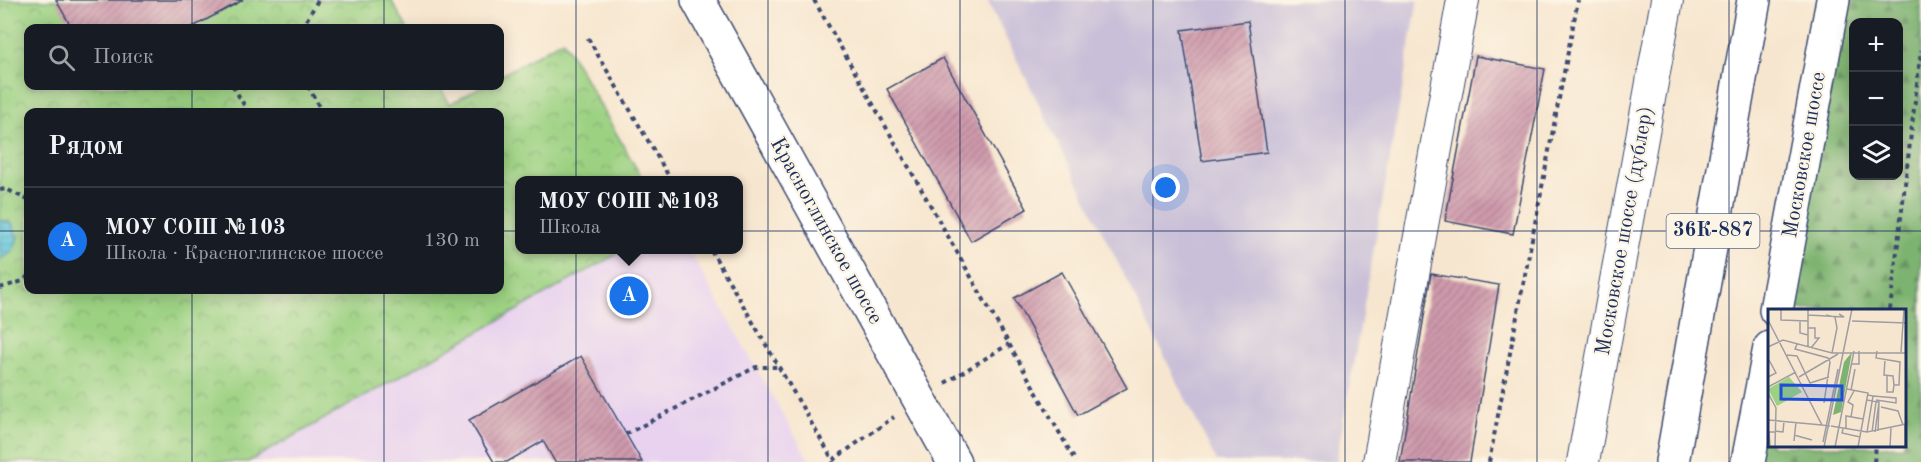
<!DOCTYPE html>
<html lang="ru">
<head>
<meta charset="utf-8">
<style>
	:root { --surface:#171b24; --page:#20242c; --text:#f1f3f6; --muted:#9ea1a6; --line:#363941; --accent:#1a73e8 }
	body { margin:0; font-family:"Old Standard TT",serif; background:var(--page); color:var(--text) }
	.controls { position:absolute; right:18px; top:18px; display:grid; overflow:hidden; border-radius:12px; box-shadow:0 3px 15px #0003 }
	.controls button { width:54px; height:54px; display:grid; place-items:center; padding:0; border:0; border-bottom:2px solid var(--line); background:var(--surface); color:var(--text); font:30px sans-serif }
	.you { position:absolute; left:1166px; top:188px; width:21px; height:21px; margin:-15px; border:4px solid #fff; border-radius:50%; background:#1a73e8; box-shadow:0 0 0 9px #1a73e833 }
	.badge { display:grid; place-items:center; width:39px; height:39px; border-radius:50%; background:var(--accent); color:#fff; font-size:20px; font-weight:700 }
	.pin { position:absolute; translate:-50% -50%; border:3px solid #fff; box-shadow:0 2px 6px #0006 }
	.popup { position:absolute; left:515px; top:176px; width:228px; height:78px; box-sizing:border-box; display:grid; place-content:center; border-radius:12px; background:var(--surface); filter:drop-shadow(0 2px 4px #0005); font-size:20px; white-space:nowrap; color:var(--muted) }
	.popup b { font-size:22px; color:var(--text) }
	.popup::after { content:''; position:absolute; left:50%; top:100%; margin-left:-12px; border:12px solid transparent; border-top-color:var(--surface) }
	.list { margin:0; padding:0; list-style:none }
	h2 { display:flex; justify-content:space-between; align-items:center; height:78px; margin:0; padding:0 24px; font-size:26px }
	h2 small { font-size:20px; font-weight:400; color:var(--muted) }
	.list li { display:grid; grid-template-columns:39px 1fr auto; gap:18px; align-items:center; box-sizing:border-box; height:108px; padding:0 24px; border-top:2px solid var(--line) }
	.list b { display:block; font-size:22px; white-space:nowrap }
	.list p { margin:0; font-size:20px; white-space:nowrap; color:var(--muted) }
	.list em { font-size:20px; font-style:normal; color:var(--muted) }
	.icon { flex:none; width:33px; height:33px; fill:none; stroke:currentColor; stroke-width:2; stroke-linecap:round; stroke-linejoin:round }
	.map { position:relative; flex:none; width:1921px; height:462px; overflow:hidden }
	.search { position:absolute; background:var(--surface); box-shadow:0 3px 15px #0003; left:24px; top:24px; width:480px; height:66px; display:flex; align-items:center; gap:15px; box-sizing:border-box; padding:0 21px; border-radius:12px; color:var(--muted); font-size:22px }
	.panel { position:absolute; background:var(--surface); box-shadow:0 3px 15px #0003; left:24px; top:108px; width:480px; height:186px; border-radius:12px }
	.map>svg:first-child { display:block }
	.built { fill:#e8d2ef }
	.industrial { fill:#c9bfd8 }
	.forest { fill:url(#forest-firs); stroke:#4c7167; stroke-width:1.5; fill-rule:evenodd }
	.park { fill:url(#park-crowns); stroke:#5c8070; stroke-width:1.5; fill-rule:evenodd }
	.water { fill:url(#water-rules); stroke:#3e7b9e; stroke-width:1.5 }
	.building { fill:url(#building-hatch) }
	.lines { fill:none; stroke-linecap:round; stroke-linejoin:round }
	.minor-casing { stroke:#3c4a6f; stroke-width:34 }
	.major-casing { stroke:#3c4a6f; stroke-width:36 }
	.path { stroke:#3c4a6f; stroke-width:4; stroke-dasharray:4.5 4.5; stroke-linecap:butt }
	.minor { stroke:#fff; stroke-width:32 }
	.major { stroke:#fff; stroke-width:33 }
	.grid { fill:none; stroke:#1b2f5e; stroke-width:1.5; stroke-opacity:0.55 }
	.labels { text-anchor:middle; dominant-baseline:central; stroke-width:4.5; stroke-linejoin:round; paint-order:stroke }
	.shield { fill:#fcf5e5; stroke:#5e6a86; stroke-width:1.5 }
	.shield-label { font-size:20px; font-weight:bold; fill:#1b2f5e }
	.street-label { font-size:21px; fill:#1b2f5e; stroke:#fcf5e5 }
	.inset-road { fill:none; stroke:#9f9da2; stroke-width:1.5 }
	.view { fill:#1d4ed8; fill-opacity:0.15; stroke:#1d4ed8; stroke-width:3 }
	.inset-edge { fill:none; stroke:#1b2f5e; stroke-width:3 }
</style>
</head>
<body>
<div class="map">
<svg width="1921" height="462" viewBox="0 0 1921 462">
	<defs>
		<pattern id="forest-firs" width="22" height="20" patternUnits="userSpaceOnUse" patternTransform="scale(1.5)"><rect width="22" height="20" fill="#7db370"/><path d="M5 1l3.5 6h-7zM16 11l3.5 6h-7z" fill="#66925f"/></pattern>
		<pattern id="park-crowns" width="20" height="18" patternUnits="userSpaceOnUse" patternTransform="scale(1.5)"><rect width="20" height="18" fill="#9cd182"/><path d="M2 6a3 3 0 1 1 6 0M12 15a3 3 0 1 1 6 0" fill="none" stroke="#7eaa6e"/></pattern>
		<pattern id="water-rules" width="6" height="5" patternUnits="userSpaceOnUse" patternTransform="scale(1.5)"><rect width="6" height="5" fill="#61c7de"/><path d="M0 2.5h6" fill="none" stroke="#4fa2b7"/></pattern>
		<pattern id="building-hatch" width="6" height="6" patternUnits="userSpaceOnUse" patternTransform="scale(1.5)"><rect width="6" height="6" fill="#cf9aac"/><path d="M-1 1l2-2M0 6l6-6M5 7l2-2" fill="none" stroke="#a77e8f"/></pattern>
	</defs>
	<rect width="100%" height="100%" fill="#fcf5e5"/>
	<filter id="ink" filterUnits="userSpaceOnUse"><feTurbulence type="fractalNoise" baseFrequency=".0167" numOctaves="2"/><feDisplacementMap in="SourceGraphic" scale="12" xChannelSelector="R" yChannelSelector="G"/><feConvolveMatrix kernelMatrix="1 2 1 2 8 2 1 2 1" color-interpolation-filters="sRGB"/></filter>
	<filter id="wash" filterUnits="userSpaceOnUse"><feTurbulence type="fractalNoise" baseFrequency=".008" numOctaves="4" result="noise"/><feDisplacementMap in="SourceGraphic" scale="24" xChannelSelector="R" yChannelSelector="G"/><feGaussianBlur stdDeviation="1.35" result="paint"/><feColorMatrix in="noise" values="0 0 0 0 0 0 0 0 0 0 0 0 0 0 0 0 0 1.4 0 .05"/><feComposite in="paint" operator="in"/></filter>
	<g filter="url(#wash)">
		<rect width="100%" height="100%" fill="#f7e6cf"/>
		<!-- built -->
		<path class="built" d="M624,250h65l121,212h-562z"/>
		<!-- industrial -->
		<path class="industrial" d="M987,0h431l-82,462h-119z"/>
		<!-- forest -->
		<path class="forest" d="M1831,0h90v462h-173l21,-120 1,104h134v-136h-129zM1854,22h44v154h-44z"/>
		<!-- park -->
		<path class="park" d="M0,0h391l16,28h-379v58h411l11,18 32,-18h18v-10l63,-36 80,140h-123v70h104l-376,212h-248zM28,112h472v178h-472z"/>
		<!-- water -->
		<path class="water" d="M0,220l12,4 6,14 -6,14 -12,7z"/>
		<g id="blocks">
			<!-- building -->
			<path class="building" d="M56,0h187l-52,28h-119z
				M1248,21l19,131 -65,9 -20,-131z
				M1476,56l69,13 -32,165 -68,-13z
				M943,58l84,151 -56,32 -84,-152z
				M1062,272l65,116 -49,27 -64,-117z
				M1431,274l68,11 -29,177h-70z
				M581,356l61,106h-87l-12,-21 -36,21h-13l-25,-42z"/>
		</g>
	</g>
	<g filter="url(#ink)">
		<use href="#blocks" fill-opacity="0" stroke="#3c4a6f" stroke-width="1.5"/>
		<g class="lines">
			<defs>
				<path id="minor" d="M1379,462l84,-462
					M1583,462l84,-462"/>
				<path id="major" d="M698,0l256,462
					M1776,310l57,-310
					M1672,462l82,-462
					M1748,462l22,-114"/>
			</defs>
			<!-- minor casing -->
			<use href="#minor" class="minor-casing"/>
			<!-- major casing -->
			<use href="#major" class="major-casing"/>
			<!-- path -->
			<path class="path" d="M814,0l262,462
				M302,28l16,-28
				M588,38l83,142
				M233,86l15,26
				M308,86l14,26
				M0,190l6,-1 22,11
				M711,250l123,212
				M0,288l23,-7 5,-5
				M1890,310l31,-260
				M945,383l64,-39
				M626,434l130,-67h22
				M833,460l61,-43
				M1489,462l89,-462
				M1874,462l2,-16"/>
			<!-- minor -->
			<use href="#minor" class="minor"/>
			<!-- major -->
			<use href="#major" class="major"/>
		</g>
	</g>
	<!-- grid -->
	<path class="grid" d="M192,0v28M384,0v28M576,0v462M768,0v462M960,0v462M1153,0v462M1345,0v462M1537,0v462M1729,0v462M192,86v26M384,86v26M0,231h28M500,231h1421M192,290v172M384,290v172"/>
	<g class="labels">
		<!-- shield labels -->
		<rect class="shield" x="1666.5" y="214" width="93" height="34" rx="4.5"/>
		<g class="shield-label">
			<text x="1713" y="231">36К-887</text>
		</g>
		<!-- street labels -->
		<g class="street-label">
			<text transform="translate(1805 155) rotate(-80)">Московское шоссе</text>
			<text transform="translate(826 231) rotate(61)">Красноглинское шоссе</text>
			<text transform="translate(1625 231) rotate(-80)">Московское шоссе (дублер)</text>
		</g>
	</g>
	<!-- overview -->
	<g transform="translate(1768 309)">
		<rect width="138" height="138" fill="#f7e6cf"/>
		<path d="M84,43l-11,60 -8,3 11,-53z" fill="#7db370"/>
		<path d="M21,68l13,15 -25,14 -9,-17z" fill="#9cd182"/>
		<path class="inset-road" d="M13,0v11l27,1M40,0v37M40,6l36,2 -5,-3M58,6l9,2 2,11 -5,25M0,11l54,105 8,1M32,12v12l8,2M84,12l54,2M40,19h7v10h4l-8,10M29,35l-2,5 33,9 2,4 -6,41M0,38l15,-7 49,13h74M109,42l-1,7 24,4 -1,23h-5l-1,-9 -9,-1 1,-16M133,43l3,-43M19,46l10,1 13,27 19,-6M83,55h8v-13M119,66v17h6l1,-7M0,68l8,-4 -7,-13M31,68l39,-23M0,78l28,-15M79,80l21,4 -10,54M83,81l4,-21M0,84l8,15 -1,39M105,87l23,2v5l-20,-3M99,91l12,2 -4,30M113,98l17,4 5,14M83,108l2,-12 -5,-3 6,-11M0,111l54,5M63,117l36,6 39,-8M75,120l-1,4 18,4M78,120v-13l17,3M7,122l8,1 1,-11M110,122l1,-29M99,123l6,-36 -5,-1M104,123l4,-30M26,126l18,5M26,132l2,-19M55,133l15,-73M2,137l-1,-14h6M56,138l28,-138M67,138l19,-96M122,138l1,-19M137,138v-22"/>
		<path class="view" d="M13,76l61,1v14l-61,-1z"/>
		<rect width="138" height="138" class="inset-edge"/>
	</g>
</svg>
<div class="controls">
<button>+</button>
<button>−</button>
<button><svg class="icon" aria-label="layers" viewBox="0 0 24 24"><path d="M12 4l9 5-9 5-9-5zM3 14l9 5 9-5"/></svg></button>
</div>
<div class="you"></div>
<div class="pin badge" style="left:629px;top:296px">A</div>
<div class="popup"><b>МОУ СОШ №103</b>Школа</div>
<div class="search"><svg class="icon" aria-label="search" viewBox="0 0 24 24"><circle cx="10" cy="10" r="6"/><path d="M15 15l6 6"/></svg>Поиск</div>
<section class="panel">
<h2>Рядом<small></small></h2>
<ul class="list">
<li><span class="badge">A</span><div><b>МОУ СОШ №103</b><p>Школа · Красноглинское шоссе</p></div><em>130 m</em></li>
</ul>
</section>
</div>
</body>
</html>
